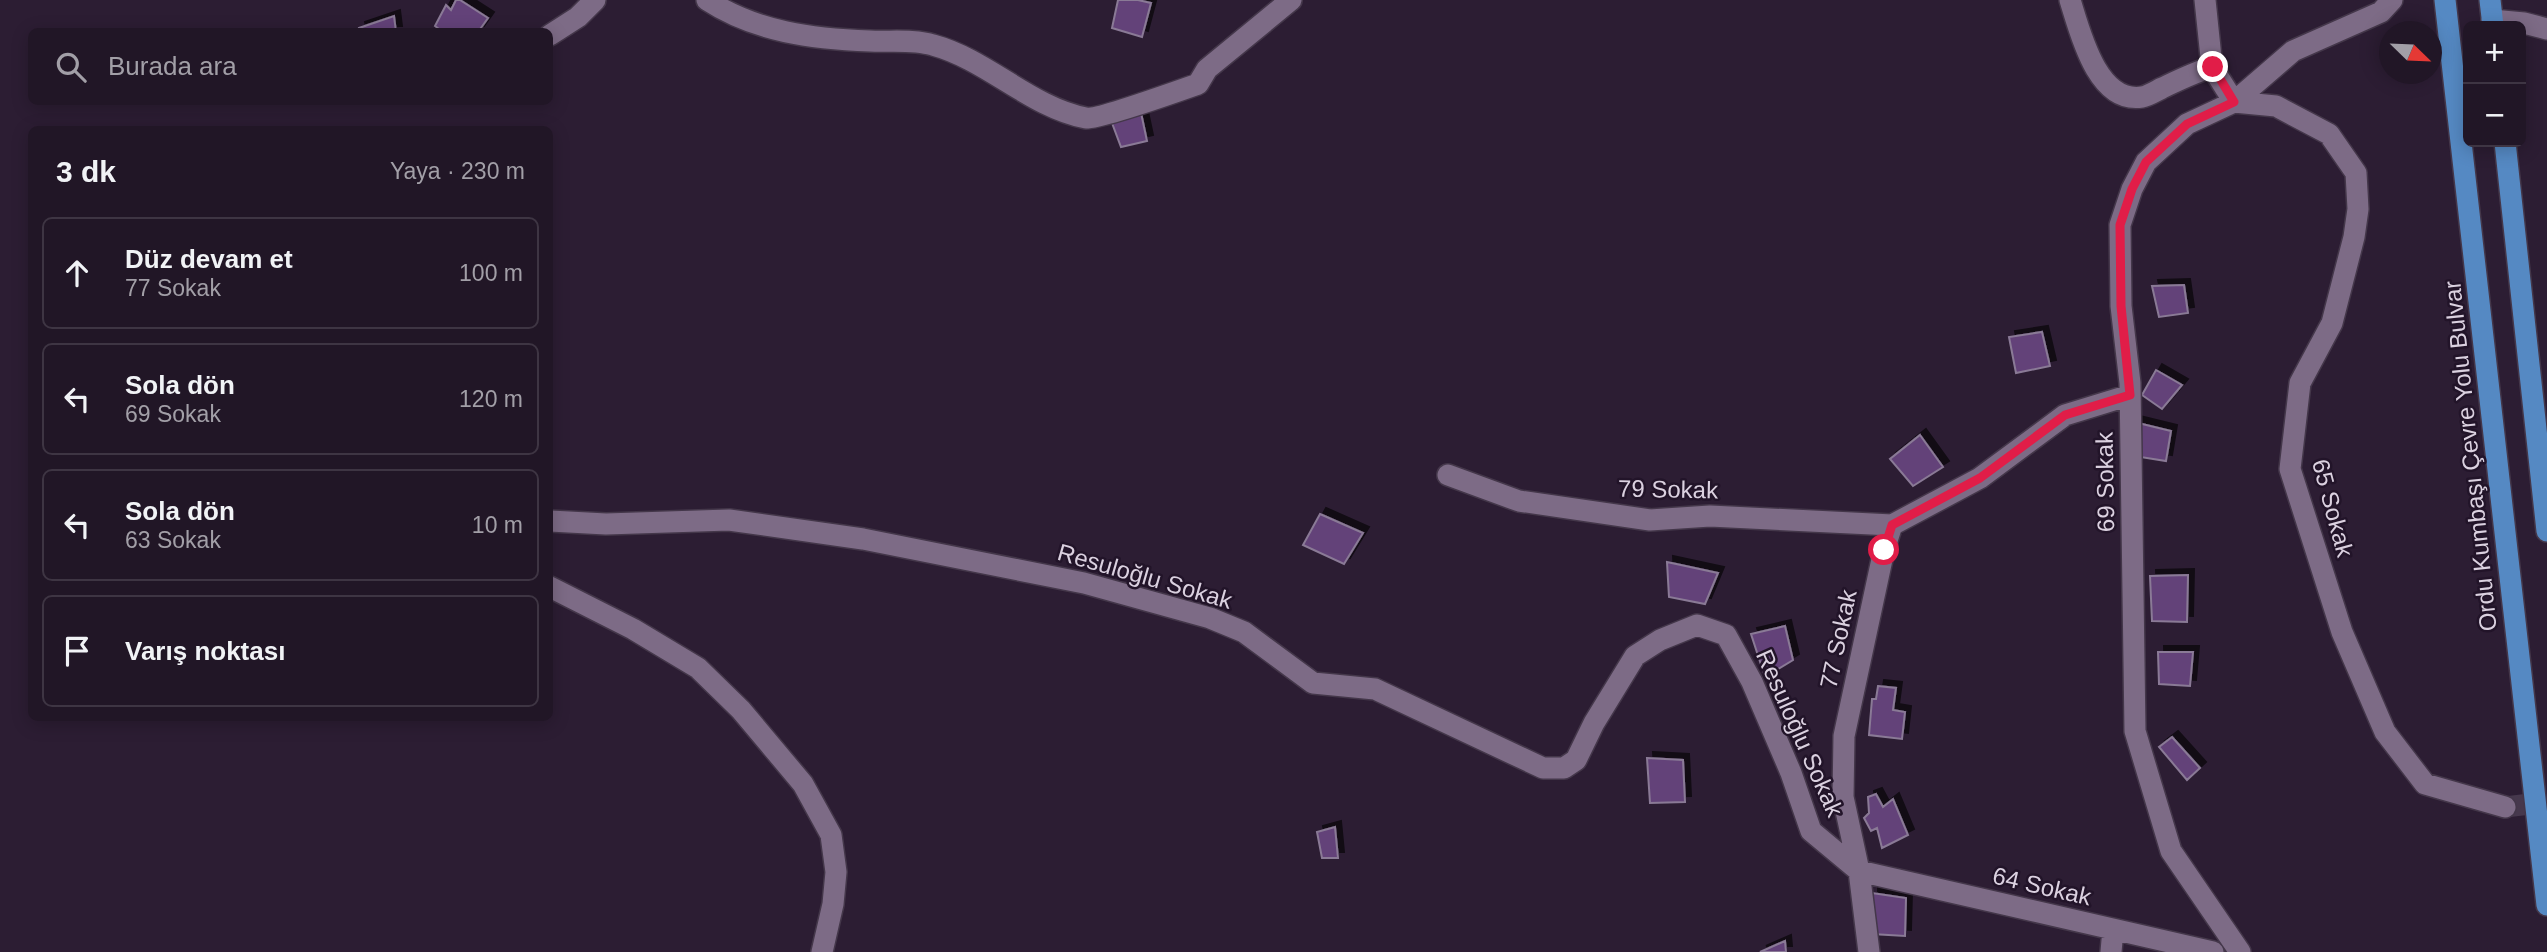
<!DOCTYPE html>
<html lang="tr">
<head>
<meta charset="utf-8">
<style>
	:root { --surface:#211626; --page:#291f2e; --text:#f1f3f6; --muted:#a29fa7; --line:#3e3543 }
	body { margin:0; font-family:Arial,sans-serif; background:var(--page); color:var(--text) }
	.controls { position:absolute; right:21px; top:21px; display:grid; overflow:hidden; border-radius:10px; box-shadow:0 4px 18px #0003 }
	.controls button { width:63px; height:63px; display:grid; place-items:center; padding:0; border:0; border-bottom:2px solid var(--line); background:var(--surface); color:var(--text); font:35px sans-serif }
	.compass { position:absolute; left:2379px; top:21px; width:63px; height:63px; border-radius:50%; background:var(--surface); box-shadow:0 4px 18px #0003; rotate:113deg }
	.stop { position:absolute; width:21px; height:21px; margin:-16px; border:5px solid #e11d48; border-radius:50%; background:#fff }
	.stop.end { background:#e11d48; border-color:#fff; box-shadow:0 2px 7px #0008 }
	.list { margin:0; padding:0; list-style:none }
	h2 { display:flex; justify-content:space-between; align-items:center; height:91px; margin:0; padding:0 28px; font-size:30px }
	h2 small { font-size:23px; font-weight:400; color:var(--muted) }
	.list li { display:grid; grid-template-columns:46px 1fr auto; gap:21px; align-items:center; box-sizing:border-box; height:112px; margin:0 14px 14px; padding:0 14px; border:2px solid var(--line); border-radius:10px }
	.list b { display:block; font-size:26px; white-space:nowrap }
	.list p { margin:0; font-size:23px; white-space:nowrap; color:var(--muted) }
	.list em { font-size:23px; font-style:normal; color:var(--muted) }
	.icon { flex:none; width:38px; height:38px; fill:none; stroke:currentColor; stroke-width:2; stroke-linecap:round; stroke-linejoin:round }
	.map { position:relative; flex:none; width:2547px; height:952px; overflow:hidden }
	.search { position:absolute; background:var(--surface); box-shadow:0 4px 18px #0003; left:28px; top:28px; width:525px; height:77px; display:flex; align-items:center; gap:18px; box-sizing:border-box; padding:0 24px; border-radius:10px; color:var(--muted); font-size:26px }
	.panel { position:absolute; background:var(--surface); box-shadow:0 4px 18px #0003; left:28px; top:126px; width:525px; height:595px; border-radius:10px }
	.map>svg:first-child { display:block }
	.building { fill:#634379; stroke:#8a7a96; stroke-width:2; filter:url(#shadow) }
	.lines { fill:none; stroke-linecap:round; stroke-linejoin:round }
	.minor-tunnel { stroke:#46384d; stroke-width:21; stroke-dasharray:21 10; stroke-linecap:butt }
	.minor-casing { stroke:#44374a; stroke-width:24 }
	.highway-casing { stroke:#44374a; stroke-width:24 }
	.minor { stroke:#7d6b86; stroke-width:21 }
	.highway { stroke:#5589c3; stroke-width:21 }
	.route { stroke:#e11d48; stroke-width:9 }
	.labels { text-anchor:middle; dominant-baseline:central; stroke-width:5; stroke-linejoin:round; paint-order:stroke }
	.street-label { font-size:24px; fill:#dbd1e0; stroke:#221429 }
</style>
</head>
<body>
<div class="map">
<svg width="2547" height="952" viewBox="0 0 2547 952">
	<defs>
		<filter id="shadow"><feDropShadow dx="6" dy="-6" stdDeviation="0" flood-color="#0009"/></filter>
	</defs>
	<rect width="100%" height="100%" fill="#2c1d33"/>
	<!-- building -->
	<path class="building" d="M456,0h4l28,18 -10,14h-35l-8,-6 11,-21 5,5z
		M1118,0h20l13,3 -9,34 -30,-9z
		M394,16l2,16h-36l-1,-4z
		M1140,108l7,33 -26,6 -12,-32z
		M2184,285l4,28 -29,4 -7,-31z
		M2042,332l8,34 -34,7 -7,-36z
		M2156,370l26,15 -20,24 -20,-14z
		M2134,422l37,9 -5,30 -32,-5z
		M1920,435l23,32 -30,19 -23,-27z
		M1320,514l43,19 -19,31 -41,-19z
		M1667,562l51,11 -13,31 -36,-7z
		M2188,575l-1,47 -35,-1 -2,-45z
		M1785,626l8,34 -28,17 -14,-43z
		M2158,652h35l-3,34 -31,-2z
		M1878,686l18,2 -3,22 12,2 -3,27 -33,-4 3,-36h4z
		M2172,737l28,31 -13,12 -28,-33z
		M1647,758l36,2 2,42 -35,1z
		M1876,794l7,13 10,-8 15,36 -26,13 -5,-20 -6,3 -7,-13 5,-5 -1,-16z
		M1335,827l3,31h-16l-5,-26z
		M1872,893l34,5 -1,38 -33,-2z
		M1785,941l1,11h-26z"/>
	<g class="lines">
		<!-- minor-tunnel -->
		<path class="minor-tunnel" d="M2505,807l42,-5"/>
		<defs>
			<path id="minor" d="M707,0c49,32 106,39 163,41 20,1 44,-2 63,4 55,15 97,62 153,73 11,2 95,-28 112,-34l9,-15 84,-69
				M2070,0c10,32 27,104 72,97 6,-1 14,-6 20,-9 17,-8 33,-16 50,-21
				M2205,0l7,67 22,35 42,4 53,28 27,39 2,36 -4,28 -22,86 -32,60 -10,86 52,163 43,100 40,52 80,23
				M2492,20l32,3 23,6
				M550,35l28,-18 17,-17
				M1448,475l71,26 131,19 60,-4 182,9
				M550,521l56,3 123,-4 134,19 221,44 126,35 34,14 69,51 62,6 168,79h21l12,-8 18,-37 41,-67 25,-16 37,-15 29,10 26,47 39,91 20,58 48,40 354,81
				M550,587l83,42 65,39 43,42 62,74 28,51 5,37 -3,32 -11,48
				M1869,952l-10,-81 -16,-74 1,-61 40,-186 8,-25 88,-47 85,-63 65,-20
				M2111,952l2,-23
				M2240,952l-69,-101 -36,-120 -5,-348 -9,-77 -1,-81 12,-36 14,-27 41,-38 47,-22 59,-51 88,-39 11,-12"/>
			<path id="highway" d="M2445,0l102,905
				M2490,0l3,26
				M2505,142l42,389"/>
		</defs>
		<!-- minor casing -->
		<use href="#minor" class="minor-casing"/>
		<!-- highway casing -->
		<use href="#highway" class="highway-casing"/>
		<!-- minor -->
		<use href="#minor" class="minor"/>
		<!-- highway -->
		<use href="#highway" class="highway"/>
	</g>
	<g class="lines">
		<!-- route -->
		<path class="route" d="M1884,550l8,-25 88,-47 85,-63 65,-20 -9,-89 -1,-81 12,-36 14,-27 41,-38 47,-22 -21,-35"/>
	</g>
	<g class="labels">
		<!-- street labels -->
		<g class="street-label">
			<text transform="translate(2470 456) rotate(-96)">Ordu Kumbaşı Çevre Yolu Bulvar</text>
			<text transform="translate(2105 482) rotate(-91)">69 Sokak</text>
			<text transform="translate(1668 489) rotate(1)">79 Sokak</text>
			<text transform="translate(2333 508) rotate(75)">65 Sokak</text>
			<text transform="translate(1145 576) rotate(16)">Resuloğlu Sokak</text>
			<text transform="translate(1838 639) rotate(-78)">77 Sokak</text>
			<text transform="translate(1800 733) rotate(66)">Resuloğlu Sokak</text>
			<text transform="translate(2042 886) rotate(13)">64 Sokak</text>
		</g>
	</g>
</svg>
<div class="controls">
<button>+</button>
<button>−</button>
</div>
<svg class="compass" viewBox="-18 -18 36 36"><path d="M0-13l5 13h-10z" fill="#e53935"/><path d="M0 13l5-13h-10z" fill="#a29fa7"/></svg>
<div class="stop" style="left:1884px;top:550px"></div>
<div class="stop end" style="left:2213px;top:67px"></div>
<div class="search"><svg class="icon" aria-label="search" viewBox="0 0 24 24"><circle cx="10" cy="10" r="6"/><path d="M15 15l6 6"/></svg>Burada ara</div>
<section class="panel">
<h2>3 dk<small>Yaya · 230 m</small></h2>
<ul class="list">
<li><svg class="icon" aria-label="ahead" viewBox="0 0 24 24"><path d="M12 20V5M6 11l6-6 6 6"/></svg><div><b>Düz devam et</b><p>77 Sokak</p></div><em>100 m</em></li>
<li><svg class="icon" aria-label="left" viewBox="0 0 24 24"><path d="M17 20v-9H6M10 6l-5 5 5 5"/></svg><div><b>Sola dön</b><p>69 Sokak</p></div><em>120 m</em></li>
<li><svg class="icon" aria-label="left" viewBox="0 0 24 24"><path d="M17 20v-9H6M10 6l-5 5 5 5"/></svg><div><b>Sola dön</b><p>63 Sokak</p></div><em>10 m</em></li>
<li><svg class="icon" aria-label="arrive" viewBox="0 0 24 24"><path d="M6 21V4h12l-3 4 3 4H6"/></svg><div><b>Varış noktası</b></div></li>
</ul>
</section>
</div>
</body>
</html>
